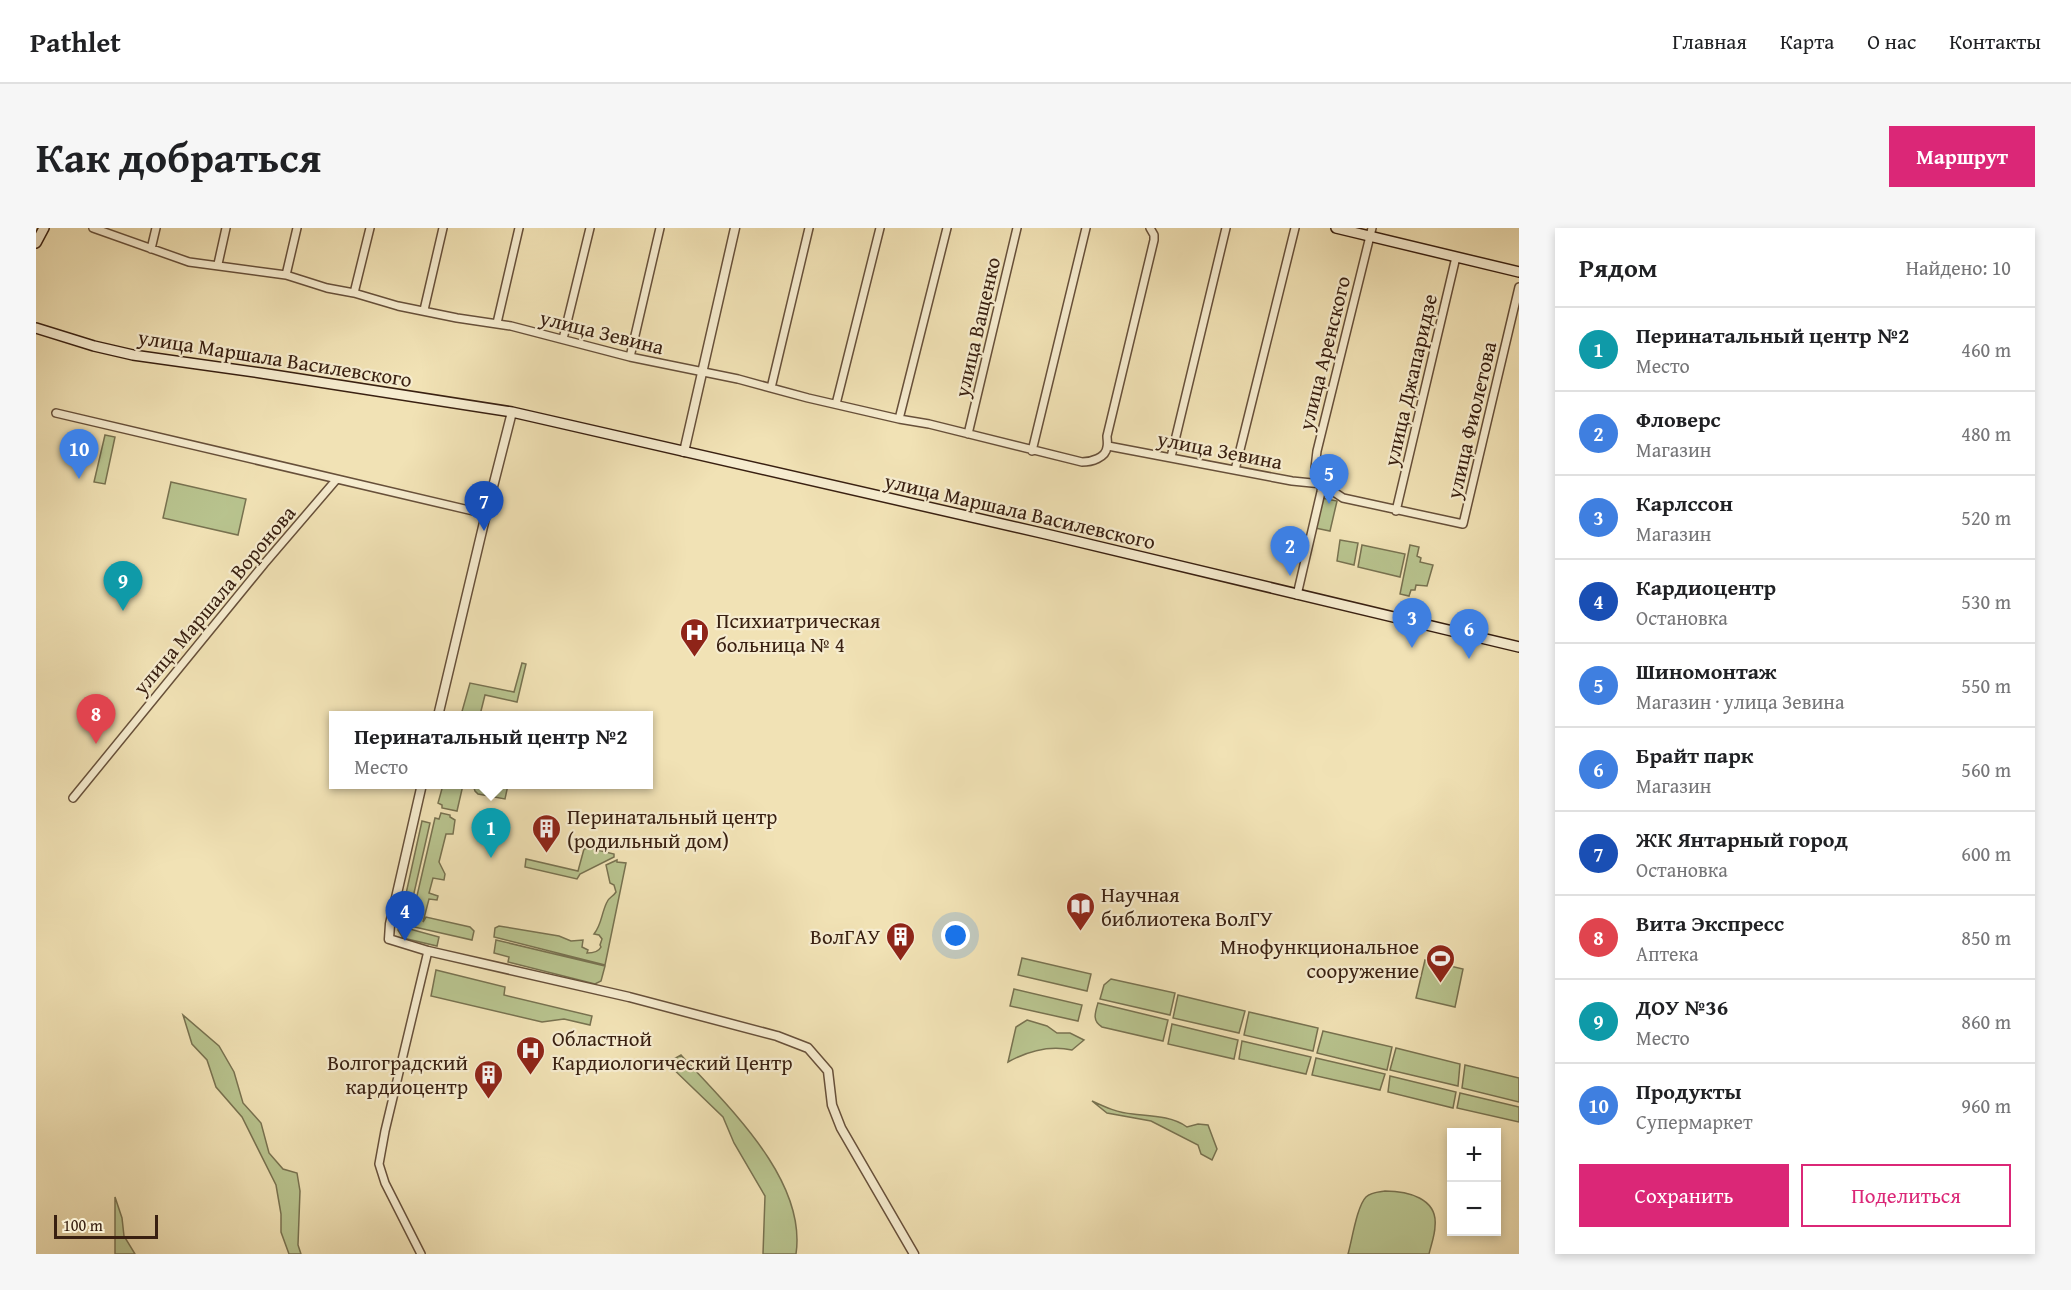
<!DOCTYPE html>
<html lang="ru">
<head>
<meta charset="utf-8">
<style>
	:root { --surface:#fff; --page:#f6f6f6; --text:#202124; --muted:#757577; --line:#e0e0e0; --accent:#db2777 }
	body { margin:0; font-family:"Gentium Book Plus",serif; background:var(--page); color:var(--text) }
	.controls { position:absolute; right:18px; bottom:18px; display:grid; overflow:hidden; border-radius:0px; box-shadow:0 3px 9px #0003 }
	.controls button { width:54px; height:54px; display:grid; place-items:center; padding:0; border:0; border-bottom:2px solid var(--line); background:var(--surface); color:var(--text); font:30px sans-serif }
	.scale { position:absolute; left:18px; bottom:15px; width:104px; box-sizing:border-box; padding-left:6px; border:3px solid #392011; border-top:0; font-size:16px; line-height:21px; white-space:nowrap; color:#392011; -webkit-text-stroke:4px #f6eccf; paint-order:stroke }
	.you { position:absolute; left:920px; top:708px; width:21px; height:21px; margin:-15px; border:4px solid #fff; border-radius:50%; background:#1a73e8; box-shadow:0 0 0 9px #1a73e833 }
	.badge { display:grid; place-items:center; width:39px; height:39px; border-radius:50%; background:var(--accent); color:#fff; font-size:20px; font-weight:700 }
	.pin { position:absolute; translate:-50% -50px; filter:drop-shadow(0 2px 3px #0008) }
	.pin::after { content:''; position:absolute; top:32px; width:21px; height:18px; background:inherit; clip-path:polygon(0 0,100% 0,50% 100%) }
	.popup { position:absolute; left:293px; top:483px; width:324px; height:78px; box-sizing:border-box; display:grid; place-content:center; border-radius:0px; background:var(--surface); filter:drop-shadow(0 2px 4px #0005); font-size:20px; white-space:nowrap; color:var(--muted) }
	.popup b { font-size:22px; color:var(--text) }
	.popup::after { content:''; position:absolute; left:50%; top:100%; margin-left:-12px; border:12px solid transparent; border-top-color:var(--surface) }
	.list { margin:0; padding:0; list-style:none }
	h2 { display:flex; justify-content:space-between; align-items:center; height:78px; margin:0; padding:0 24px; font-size:26px }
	h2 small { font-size:20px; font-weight:400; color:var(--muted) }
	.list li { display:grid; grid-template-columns:39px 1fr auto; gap:18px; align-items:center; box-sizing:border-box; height:84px; padding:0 24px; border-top:2px solid var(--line) }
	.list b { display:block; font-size:22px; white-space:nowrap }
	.list p { margin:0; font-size:20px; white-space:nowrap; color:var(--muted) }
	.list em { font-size:20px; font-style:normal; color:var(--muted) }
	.actions { display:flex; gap:12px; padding:18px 24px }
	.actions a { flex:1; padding:14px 0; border:2px solid var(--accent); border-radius:0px; text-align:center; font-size:21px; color:var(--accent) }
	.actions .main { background:var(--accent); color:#fff }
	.map { position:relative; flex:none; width:1483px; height:1026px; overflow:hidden; border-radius:0px }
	header { display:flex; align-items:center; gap:36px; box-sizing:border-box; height:84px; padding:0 30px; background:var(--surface); border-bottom:2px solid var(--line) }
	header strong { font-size:28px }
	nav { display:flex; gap:33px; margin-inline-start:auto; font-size:21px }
	.intro { display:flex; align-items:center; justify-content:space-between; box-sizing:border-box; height:144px; padding:0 36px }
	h1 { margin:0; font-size:42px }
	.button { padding:15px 27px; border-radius:0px; background:var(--accent); color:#fff; font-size:21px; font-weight:700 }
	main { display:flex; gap:36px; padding:0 36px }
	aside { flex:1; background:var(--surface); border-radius:0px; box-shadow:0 3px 9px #0003 }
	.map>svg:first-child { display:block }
	.green { fill:#b8c38e; stroke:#787250; stroke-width:1.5 }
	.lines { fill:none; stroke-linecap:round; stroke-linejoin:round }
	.minor-casing { stroke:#67503a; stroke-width:10 }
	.tertiary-casing { stroke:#67503a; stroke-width:11 }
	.secondary-casing { stroke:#392011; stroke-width:12 }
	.minor { stroke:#f6eccf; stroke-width:7 }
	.tertiary { stroke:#f6eccf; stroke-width:8 }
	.secondary { stroke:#f6eccf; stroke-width:9 }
	.labels { text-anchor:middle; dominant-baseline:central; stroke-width:4.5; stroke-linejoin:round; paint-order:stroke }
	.street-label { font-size:21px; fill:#392011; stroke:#f6eccf }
	.poi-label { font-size:21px; fill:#392011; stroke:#f6eccf; text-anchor:start }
</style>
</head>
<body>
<header>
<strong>Pathlet</strong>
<nav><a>Главная</a><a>Карта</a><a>О нас</a><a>Контакты</a></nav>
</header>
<div class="intro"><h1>Как добраться</h1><a class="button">Маршрут</a></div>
<main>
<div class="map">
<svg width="1483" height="1026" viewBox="0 0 1483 1026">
	<rect width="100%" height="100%" fill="#f1e2b5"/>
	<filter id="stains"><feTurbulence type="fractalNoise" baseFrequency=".00333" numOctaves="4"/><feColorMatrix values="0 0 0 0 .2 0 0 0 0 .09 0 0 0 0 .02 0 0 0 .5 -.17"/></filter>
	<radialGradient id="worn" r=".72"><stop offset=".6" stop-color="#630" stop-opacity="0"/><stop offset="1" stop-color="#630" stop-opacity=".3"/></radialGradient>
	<!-- green -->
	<path class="green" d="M69,207l10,2 -10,47 -11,-2z
		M135,254l75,17 -8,36 -75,-17z
		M1286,270l15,3 -7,30 -15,-3z
		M1304,312l18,3 -4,22 -17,-4z
		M1326,317l43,9 -5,23 -42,-10z
		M1374,317l9,2 -2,9 4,2 -1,4 13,3 -6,21 -11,-1 -1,5h-4l-2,6 -9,-2z
		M486,435l4,1 -9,38 -32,-7 -5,20h-19l9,-32 44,9z
		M407,557h20l-6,26 -15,-3v-3l-4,-2z
		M437,557v-1l35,1 -3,14 -27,-5 -3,-3z
		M405,585l9,2v2l5,3 -2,14h-7l-7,28 6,12 -1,6 -11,-2 -4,15 9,3 -1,4 -8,-1 -6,23 3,-5 44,10 4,4 -2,9 -62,-14 25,-108 4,1z
		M386,593l8,2 -24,105 33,9 -2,9 -34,-8 -5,-8z
		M553,620l25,6v3l-34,17 -3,5 -52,-12 1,-8 52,12 6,-22z
		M581,632v2l9,1 -21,102 -111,-28 1,-9 4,-2 60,10 12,5 12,-1 -1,7 6,3 -1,3c6,0 12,-2 14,-6l-1,-2 2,-6 -3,-4 -5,-1c8,-10 7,-20 13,-32 2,-5 6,-5 9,-10l-2,-7 -4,-2 -4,-18z
		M460,712l109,26 -4,15 -6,3 -87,-22 1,-5 -15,-4z
		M986,730l69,16 -4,17 -69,-16z
		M1389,732l38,9 -8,38 -39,-9z
		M400,742l69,17 -1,8 88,21 -2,9 -26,-6 -22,3 -111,-26z
		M1075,751l64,14 -5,22 -70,-16 4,-14z
		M978,761l68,16 -4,16 -68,-15z
		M1142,767l67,16 -6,22 -66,-15z
		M1062,775l70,17 -5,21 -61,-14c-10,-6 -7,-14 -4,-24z
		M1213,784l69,16 -5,23 -69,-16z
		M147,787l36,31 15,26 9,31 18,20 8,30 14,16 14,4 3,18 -2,54 3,9h-12l-8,-22v-18l-5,-29 -34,-68 -26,-30 -9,-27 -15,-16z
		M991,792l20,6 10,7h13l14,7 -12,10c-23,-5 -44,1 -64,12l8,-35z
		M1136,796l66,16 -4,19 -66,-15z
		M1287,803l69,16 -5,23 -70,-17z
		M1206,813l69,16 -5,17 -67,-15z
		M1360,820l64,16 -2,22 -68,-16z
		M645,827c46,51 126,124 115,199h-33l2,-58 -31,-53 -11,-26 -56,-54z
		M1280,830l69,16 -5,16 -68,-15z
		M1429,837l54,13v24l-57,-14z
		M1354,848l66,16 -3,16 -65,-16z
		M1424,865l59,14v15l-62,-14z
		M1056,873c13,6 26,12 41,13 17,2 39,2 54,13l11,-3 10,1 9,24 -5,11 -11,-6 -3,-9 -47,-24 -44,-8z
		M1349,963c22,0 53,7 50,35 0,9 -4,19 -6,28h-81c4,-14 9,-48 18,-57 5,-5 12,-5 19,-6z
		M79,969l7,21 2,18 11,18h-20z"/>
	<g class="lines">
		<defs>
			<path id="minor" d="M57,0l96,34 97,13 41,13 27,5 44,13 59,12 54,8 119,31 108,22 70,19 91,21 30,5 153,38c9,0 24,-4 25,-15 1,-4 0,-7 0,-11l47,-196v-5l-4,-7
				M115,21l5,-21
				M182,36l8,-36
				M250,47l11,-47
				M318,65l16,-65
				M388,82l19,-82
				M461,95l22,-95
				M527,111l27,-111
				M594,129l30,-129
				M735,160l38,-160
				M800,176l44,-176
				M20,185l430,101
				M863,191l48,-191
				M932,206l49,-206
				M1072,218l184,35 30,3 21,14 120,26 56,-237
				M996,223l54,-223
				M1135,229l55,-229
				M1199,242l60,-242
				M1360,283l60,-254
				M1261,367l24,-103 1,-8 -6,-5 -1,-11 2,-17 55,-223
				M37,570l191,-234 72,-84
				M385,1026l-36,-71 -6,-19 6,-33 43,-180"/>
			<path id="tertiary" d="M648,224l51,-224
				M402,488l48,-202 26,-102
				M386,556l-32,140 -1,15 39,12 201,46 148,39 31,12 20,23 4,34 9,23 73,126"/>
			<path id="secondary" d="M1300,0l183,44
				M0,15l8,-15
				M0,100l58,18 39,9 128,18 251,39 534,122 473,113"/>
		</defs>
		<!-- minor casing -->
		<use href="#minor" class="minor-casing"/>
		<!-- tertiary casing -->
		<use href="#tertiary" class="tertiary-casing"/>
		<!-- secondary casing -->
		<use href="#secondary" class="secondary-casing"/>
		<!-- minor -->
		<use href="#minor" class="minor"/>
		<!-- tertiary -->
		<use href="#tertiary" class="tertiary"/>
		<!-- secondary -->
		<use href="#secondary" class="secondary"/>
	</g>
	<!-- icons -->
	<defs>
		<symbol id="hospital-pin" viewBox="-11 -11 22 30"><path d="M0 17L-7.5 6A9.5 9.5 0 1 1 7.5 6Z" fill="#8f2418" stroke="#f6eccf"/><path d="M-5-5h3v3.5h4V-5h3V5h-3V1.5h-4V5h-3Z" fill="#fff"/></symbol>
		<symbol id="building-pin" viewBox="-11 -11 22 30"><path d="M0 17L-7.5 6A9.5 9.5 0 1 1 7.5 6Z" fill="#8f2418" stroke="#f6eccf"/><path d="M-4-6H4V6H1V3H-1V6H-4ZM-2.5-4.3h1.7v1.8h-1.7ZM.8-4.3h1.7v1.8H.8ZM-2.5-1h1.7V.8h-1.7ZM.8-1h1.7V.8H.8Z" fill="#fff"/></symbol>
		<symbol id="library-pin" viewBox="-11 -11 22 30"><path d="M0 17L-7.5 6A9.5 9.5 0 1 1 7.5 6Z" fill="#8f2418" stroke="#f6eccf"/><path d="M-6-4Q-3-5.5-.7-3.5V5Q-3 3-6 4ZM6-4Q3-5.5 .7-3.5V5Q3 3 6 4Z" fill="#fff"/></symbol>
		<symbol id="stadium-pin" viewBox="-11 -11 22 30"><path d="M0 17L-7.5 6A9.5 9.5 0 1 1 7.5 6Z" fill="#8f2418" stroke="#f6eccf"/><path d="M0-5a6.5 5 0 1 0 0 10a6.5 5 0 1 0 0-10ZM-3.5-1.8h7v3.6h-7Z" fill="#fff"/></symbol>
	</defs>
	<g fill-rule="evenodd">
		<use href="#hospital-pin" x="642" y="388" width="33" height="45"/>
		<use href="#building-pin" x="494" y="584" width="33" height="45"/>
		<use href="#library-pin" x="1028" y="662" width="33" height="45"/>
		<use href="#building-pin" x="848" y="692" width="33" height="45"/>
		<use href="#stadium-pin" x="1388" y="714" width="33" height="45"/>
		<use href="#hospital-pin" x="478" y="806" width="33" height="45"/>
		<use href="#building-pin" x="436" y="830" width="33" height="45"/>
	</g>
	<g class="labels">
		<!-- street labels -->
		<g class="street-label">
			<text transform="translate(941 99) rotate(-77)">улица Ващенко</text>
			<text transform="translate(566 104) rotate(14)">улица Зевина</text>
			<text transform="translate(1288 125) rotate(-76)">улица Аренского</text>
			<text transform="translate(239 130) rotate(9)">улица Маршала Василевского</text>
			<text transform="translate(1374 152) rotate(-77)">улица Джапаридзе</text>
			<text transform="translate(1435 192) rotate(-77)">улица Фиолетова</text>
			<text transform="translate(1184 222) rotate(11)">улица Зевина</text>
			<text transform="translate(984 283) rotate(13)">улица Маршала Василевского</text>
			<text transform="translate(178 372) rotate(-50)">улица Маршала Воронова</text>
		</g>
		<!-- poi labels -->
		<g class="poi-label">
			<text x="680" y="392">Психиатрическая<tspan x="680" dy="24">больница № 4</tspan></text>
			<text x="531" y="588">Перинатальный центр<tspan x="531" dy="24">(родильный дом)</tspan></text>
			<text x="1065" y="666">Научная<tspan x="1065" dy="24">библиотека ВолГУ</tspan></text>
			<text x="844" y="708" text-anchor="end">ВолГАУ</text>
			<text x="1383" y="718" text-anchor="end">Мнофункциональное<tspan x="1383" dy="24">сооружение</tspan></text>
			<text x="516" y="810">Областной<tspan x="516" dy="24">Кардиологический Центр</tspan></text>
			<text x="432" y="834" text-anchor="end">Волгоградский<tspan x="432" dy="24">кардиоцентр</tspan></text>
		</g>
	</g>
	<rect width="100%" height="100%" filter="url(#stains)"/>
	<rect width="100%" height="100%" fill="url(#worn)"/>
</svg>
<div class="controls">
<button>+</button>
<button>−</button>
</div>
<div class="scale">100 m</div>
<div class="you"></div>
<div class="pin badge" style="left:455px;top:630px;background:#0f9aa8">1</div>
<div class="popup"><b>Перинатальный центр №2</b>Место</div>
<div class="pin badge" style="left:1254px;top:348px;background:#3f7fe0">2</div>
<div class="pin badge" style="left:1376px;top:420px;background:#3f7fe0">3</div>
<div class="pin badge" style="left:369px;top:713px;background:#1a4fb4">4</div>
<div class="pin badge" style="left:1293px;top:276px;background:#3f7fe0">5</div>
<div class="pin badge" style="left:1433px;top:431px;background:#3f7fe0">6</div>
<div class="pin badge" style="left:448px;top:303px;background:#1a4fb4">7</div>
<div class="pin badge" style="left:60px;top:516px;background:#e0444e">8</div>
<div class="pin badge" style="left:87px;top:383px;background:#0f9aa8">9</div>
<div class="pin badge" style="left:43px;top:251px;background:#3f7fe0">10</div>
</div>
<aside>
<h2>Рядом<small>Найдено: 10</small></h2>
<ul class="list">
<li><span class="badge" style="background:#0f9aa8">1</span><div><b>Перинатальный центр №2</b><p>Место</p></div><em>460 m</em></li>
<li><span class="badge" style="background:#3f7fe0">2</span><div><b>Фловерс</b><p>Магазин</p></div><em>480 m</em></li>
<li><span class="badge" style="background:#3f7fe0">3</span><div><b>Карлссон</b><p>Магазин</p></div><em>520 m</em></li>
<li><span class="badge" style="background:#1a4fb4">4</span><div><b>Кардиоцентр</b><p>Остановка</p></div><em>530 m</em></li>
<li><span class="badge" style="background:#3f7fe0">5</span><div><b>Шиномонтаж</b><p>Магазин · улица Зевина</p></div><em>550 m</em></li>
<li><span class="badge" style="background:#3f7fe0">6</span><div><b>Брайт парк</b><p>Магазин</p></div><em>560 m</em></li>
<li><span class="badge" style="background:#1a4fb4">7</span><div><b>ЖК Янтарный город</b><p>Остановка</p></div><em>600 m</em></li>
<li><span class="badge" style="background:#e0444e">8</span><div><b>Вита Экспресс</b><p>Аптека</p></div><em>850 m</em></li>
<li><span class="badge" style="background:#0f9aa8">9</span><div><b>ДОУ №36</b><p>Место</p></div><em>860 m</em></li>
<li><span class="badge" style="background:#3f7fe0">10</span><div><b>Продукты</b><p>Супермаркет</p></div><em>960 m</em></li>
</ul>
<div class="actions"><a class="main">Сохранить</a><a>Поделиться</a></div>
</aside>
</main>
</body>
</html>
